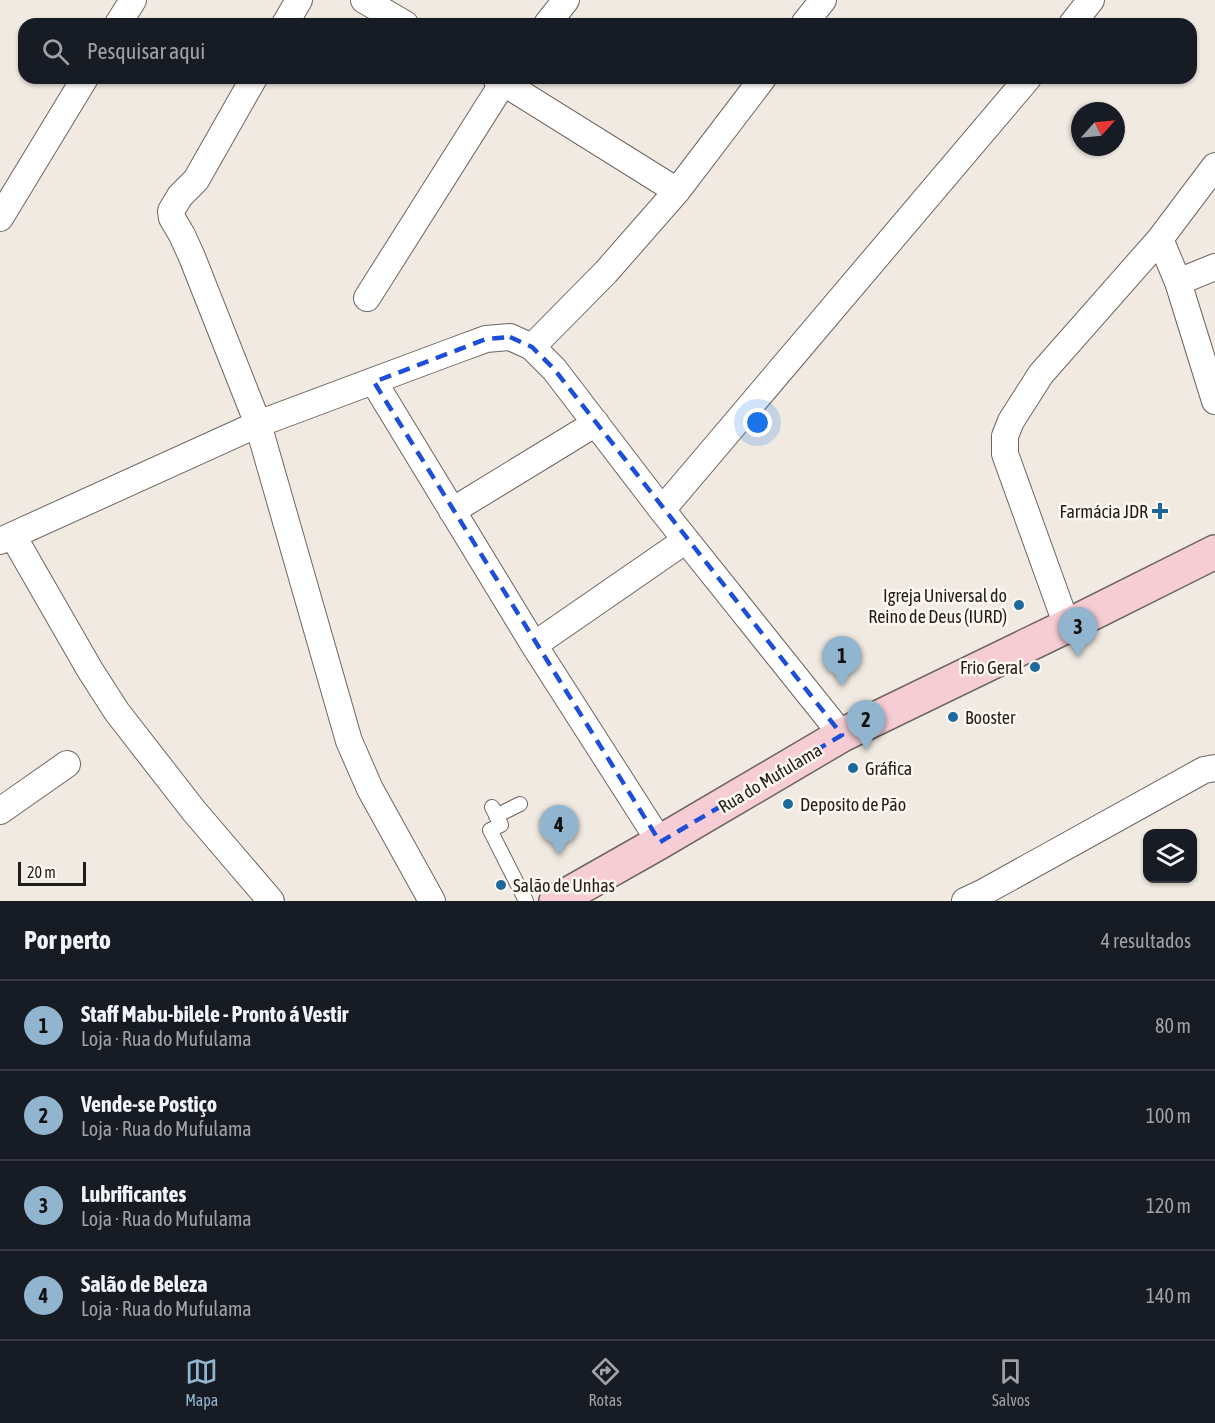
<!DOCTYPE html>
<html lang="pt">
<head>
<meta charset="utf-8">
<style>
	:root { --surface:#171b24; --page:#242831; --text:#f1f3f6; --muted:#9ea1a6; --line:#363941; --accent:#91b5ce }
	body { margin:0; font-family:"Asap Condensed",sans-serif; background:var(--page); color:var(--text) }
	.controls { position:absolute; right:18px; bottom:18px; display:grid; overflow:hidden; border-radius:12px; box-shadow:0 2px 4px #0004 }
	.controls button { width:54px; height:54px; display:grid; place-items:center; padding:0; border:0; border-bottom:2px solid var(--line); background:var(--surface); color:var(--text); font:30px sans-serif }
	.compass { position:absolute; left:1071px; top:102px; width:54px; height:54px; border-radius:50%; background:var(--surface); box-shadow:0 2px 4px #0004; rotate:63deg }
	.scale { position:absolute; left:18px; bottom:15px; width:68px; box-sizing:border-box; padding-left:6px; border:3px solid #201e1b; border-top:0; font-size:16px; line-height:21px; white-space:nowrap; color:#201e1b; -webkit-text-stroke:4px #fef7ef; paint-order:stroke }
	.you { position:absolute; left:758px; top:423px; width:21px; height:21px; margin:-15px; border:4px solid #fff; border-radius:50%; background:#1a73e8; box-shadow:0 0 0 9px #1a73e833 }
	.badge { display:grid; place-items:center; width:39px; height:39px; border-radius:50%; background:var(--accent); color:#111; font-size:20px; font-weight:700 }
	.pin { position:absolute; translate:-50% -50px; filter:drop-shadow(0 2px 3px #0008) }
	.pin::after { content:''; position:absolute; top:32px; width:21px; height:18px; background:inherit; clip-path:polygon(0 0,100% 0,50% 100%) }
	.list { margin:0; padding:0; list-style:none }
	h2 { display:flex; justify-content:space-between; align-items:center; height:78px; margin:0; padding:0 24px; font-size:26px }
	h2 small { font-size:20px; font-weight:400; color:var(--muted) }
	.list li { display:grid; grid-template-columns:39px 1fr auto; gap:18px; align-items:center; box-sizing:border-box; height:90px; padding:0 24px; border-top:2px solid var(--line) }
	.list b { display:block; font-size:22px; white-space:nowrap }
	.list p { margin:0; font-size:20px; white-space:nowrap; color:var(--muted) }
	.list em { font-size:20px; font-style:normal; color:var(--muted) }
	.icon { flex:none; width:33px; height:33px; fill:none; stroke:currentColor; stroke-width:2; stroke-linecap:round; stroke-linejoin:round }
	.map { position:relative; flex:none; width:1215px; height:901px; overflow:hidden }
	.search { position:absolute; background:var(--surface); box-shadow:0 2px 4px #0004; left:18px; right:18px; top:18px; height:66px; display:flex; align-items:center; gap:15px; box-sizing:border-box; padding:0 21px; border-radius:18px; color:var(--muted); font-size:22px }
	.sheet { height:438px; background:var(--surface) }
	nav { display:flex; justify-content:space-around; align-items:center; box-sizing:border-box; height:84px; border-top:2px solid var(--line); background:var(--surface); font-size:16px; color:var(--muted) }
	nav a { display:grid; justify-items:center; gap:3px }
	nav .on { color:var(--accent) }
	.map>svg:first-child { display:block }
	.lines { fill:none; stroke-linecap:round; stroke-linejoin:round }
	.lane-casing { stroke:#6d6660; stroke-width:16 }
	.street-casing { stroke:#6d6660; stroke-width:28 }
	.secondary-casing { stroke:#6d6660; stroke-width:36 }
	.lane { stroke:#fff; stroke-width:14 }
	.street { stroke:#fff; stroke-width:26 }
	.secondary { stroke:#f7cdd5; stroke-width:33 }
	.marked { fill:none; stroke:#1d4ed8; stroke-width:4.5; stroke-dasharray:12 8; stroke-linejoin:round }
	.poi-dot { fill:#1c6a9c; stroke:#fef7ef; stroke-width:2 }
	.labels { text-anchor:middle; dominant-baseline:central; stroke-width:5; stroke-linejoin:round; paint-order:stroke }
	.poi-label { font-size:18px; fill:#201e1b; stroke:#fef7ef; text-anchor:start }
	.street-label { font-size:18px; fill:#201e1b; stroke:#fef7ef }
</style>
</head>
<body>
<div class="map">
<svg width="1215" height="901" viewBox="0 0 1215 901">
	<rect width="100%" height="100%" fill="#f1eae2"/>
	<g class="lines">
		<defs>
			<path id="lane" d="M492,807l9,18 -11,5 36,71
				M496,816l24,-12"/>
			<path id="street" d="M364,0l41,24
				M118,24l15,-24
				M285,24l14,-24
				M547,24l19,-24
				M804,24l19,-24
				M1072,24l19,-24
				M254,78l-58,102 -16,16 -9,15 1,7 10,17 10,22 66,167 91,317 21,48 62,112
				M496,78l181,113
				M0,218l85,-140
				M1160,239l18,43 37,119
				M1178,282l37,-15
				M367,298l139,-220
				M532,347l74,-75 71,-81 86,-113
				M374,382l160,263 126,197
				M662,510l366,-432
				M452,511l144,-88
				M13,536l77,134 27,42 77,99 77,90
				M0,541l258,-117 198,-74 30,-11 24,-2 22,10 22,22 108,141 180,225
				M1067,626l-62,-172v-18l6,-15 30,-47 119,-135 55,-73
				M534,645l152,-105
				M0,811l67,-47
				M965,901l17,-8 222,-123 11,-2"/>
			<path id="secondary" d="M556,901l104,-59 182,-107 225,-109 148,-74"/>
		</defs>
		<!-- lane casing -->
		<use href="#lane" class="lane-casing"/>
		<!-- street casing -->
		<use href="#street" class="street-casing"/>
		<!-- secondary casing -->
		<use href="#secondary" class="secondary-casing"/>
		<!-- lane -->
		<use href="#lane" class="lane"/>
		<!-- street -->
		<use href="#street" class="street"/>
		<!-- secondary -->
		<use href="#secondary" class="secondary"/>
	</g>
	<!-- marked area -->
	<path class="marked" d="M510,337l22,10 22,22 288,366 -182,107 -286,-460 112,-43z"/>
	<!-- markers -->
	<g class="poi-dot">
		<path d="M1157 502h6v6h6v6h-6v6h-6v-6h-6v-6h6z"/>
		<circle cx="1019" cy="605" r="6"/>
		<circle cx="1035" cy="667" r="6"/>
		<circle cx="953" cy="717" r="6"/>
		<circle cx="853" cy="768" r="6"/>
		<circle cx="788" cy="804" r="6"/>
		<circle cx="501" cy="885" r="6"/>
	</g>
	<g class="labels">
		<!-- poi labels -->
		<g class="poi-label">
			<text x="1148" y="511" text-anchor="end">Farmácia JDR</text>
			<text x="1007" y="595" text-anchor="end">Igreja Universal do<tspan x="1007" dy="21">Reino de Deus (IURD)</tspan></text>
			<text x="1023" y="667" text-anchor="end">Frio Geral</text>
			<text x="965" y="717">Booster</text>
			<text x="865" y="768">Gráfica</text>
			<text x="800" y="804">Deposito de Pão</text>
			<text x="513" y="885">Salão de Unhas</text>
		</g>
		<!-- street labels -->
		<g class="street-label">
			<text transform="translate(770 778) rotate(-31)">Rua do Mufulama</text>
		</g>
	</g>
</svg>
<div class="controls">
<button><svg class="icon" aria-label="layers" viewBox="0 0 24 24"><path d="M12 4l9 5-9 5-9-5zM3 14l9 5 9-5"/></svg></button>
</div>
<svg class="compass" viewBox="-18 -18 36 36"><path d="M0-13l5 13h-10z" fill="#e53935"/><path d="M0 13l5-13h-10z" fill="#9ea1a6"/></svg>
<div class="scale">20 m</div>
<div class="you"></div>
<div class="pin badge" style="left:842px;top:686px">1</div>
<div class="pin badge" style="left:866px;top:750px">2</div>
<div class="pin badge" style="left:1078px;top:657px">3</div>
<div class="pin badge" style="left:559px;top:855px">4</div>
<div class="search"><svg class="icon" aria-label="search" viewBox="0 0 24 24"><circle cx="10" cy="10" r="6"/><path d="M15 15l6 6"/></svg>Pesquisar aqui</div>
</div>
<section class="sheet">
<h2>Por perto<small>4 resultados</small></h2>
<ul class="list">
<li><span class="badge">1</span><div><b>Staff Mabu-bilele - Pronto á Vestir</b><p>Loja · Rua do Mufulama</p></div><em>80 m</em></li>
<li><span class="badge">2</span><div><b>Vende-se Postiço</b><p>Loja · Rua do Mufulama</p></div><em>100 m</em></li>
<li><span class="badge">3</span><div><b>Lubrificantes</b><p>Loja · Rua do Mufulama</p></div><em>120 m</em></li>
<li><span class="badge">4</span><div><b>Salão de Beleza</b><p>Loja · Rua do Mufulama</p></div><em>140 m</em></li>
</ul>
</section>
<nav>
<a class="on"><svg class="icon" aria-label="map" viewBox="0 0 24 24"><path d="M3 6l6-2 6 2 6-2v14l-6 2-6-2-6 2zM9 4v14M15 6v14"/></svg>Mapa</a>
<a><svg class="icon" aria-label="directions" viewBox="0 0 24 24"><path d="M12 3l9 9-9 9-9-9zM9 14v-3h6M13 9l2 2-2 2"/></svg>Rotas</a>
<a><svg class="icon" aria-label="saved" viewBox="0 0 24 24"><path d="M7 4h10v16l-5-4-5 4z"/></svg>Salvos</a>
</nav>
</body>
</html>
